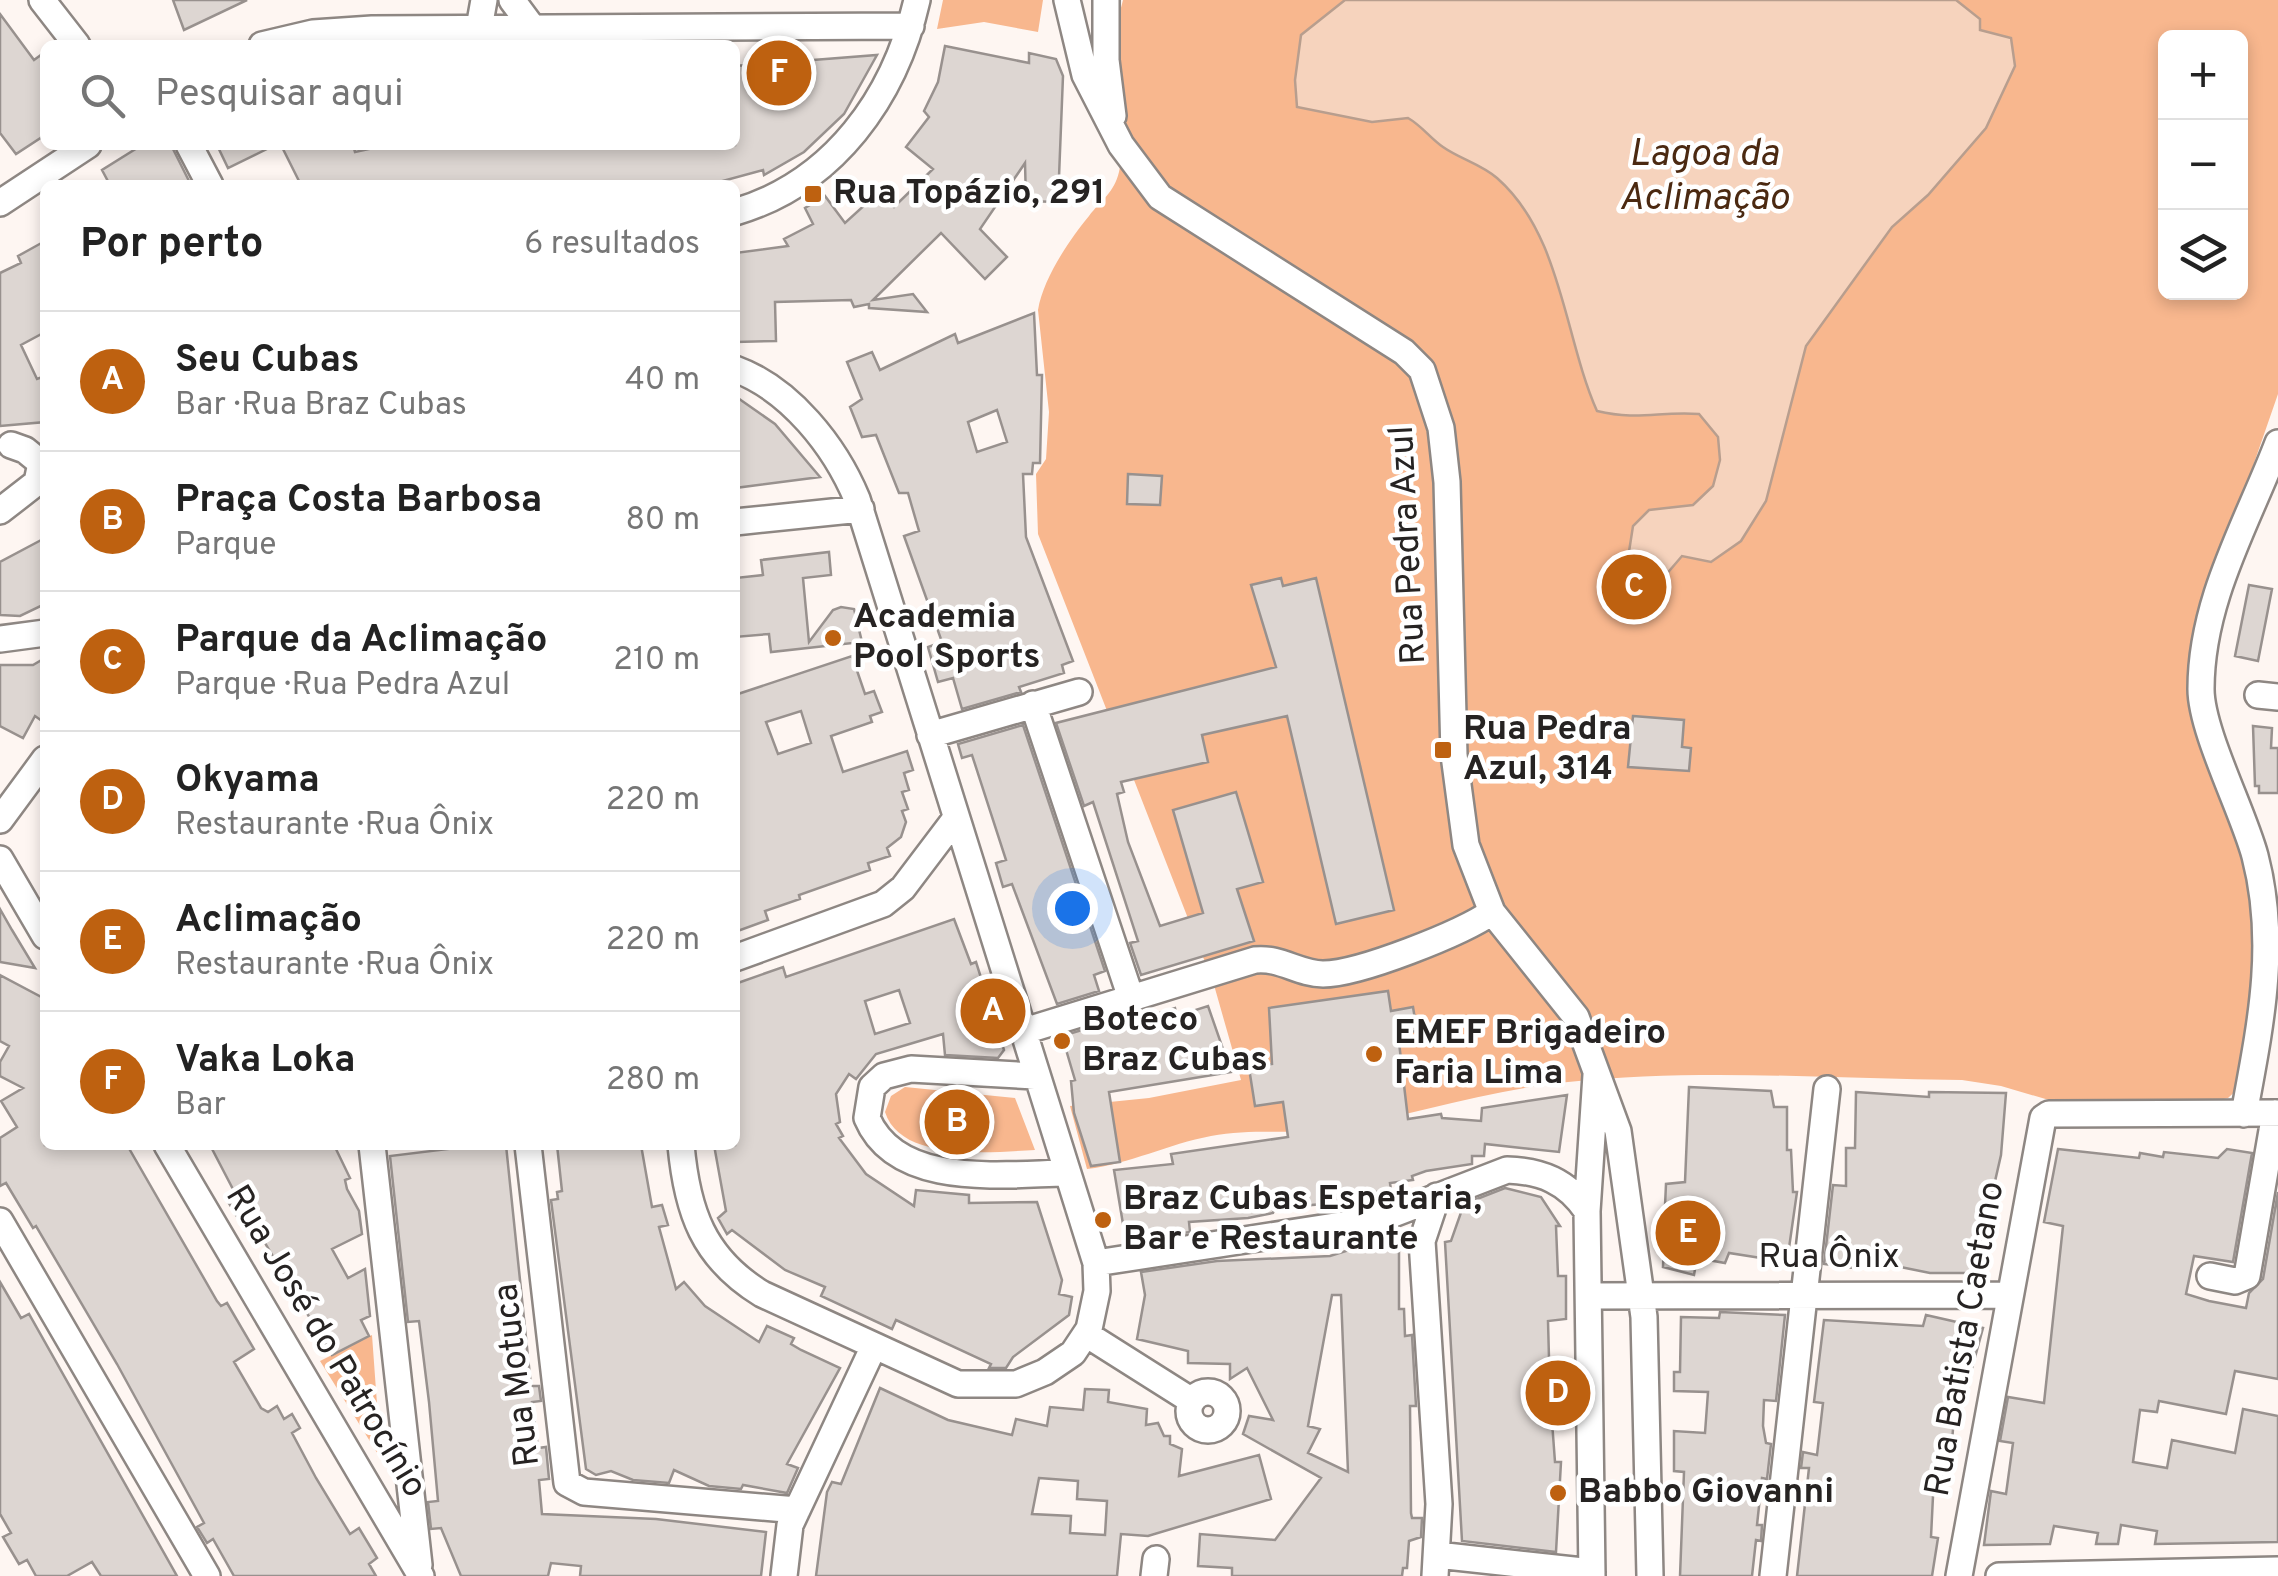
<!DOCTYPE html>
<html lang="pt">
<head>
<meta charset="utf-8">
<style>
	:root { --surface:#fff; --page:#f2f2f2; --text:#222; --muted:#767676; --line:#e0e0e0; --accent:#be6110 }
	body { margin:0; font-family:Overpass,sans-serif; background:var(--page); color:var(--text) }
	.controls { position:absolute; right:30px; top:30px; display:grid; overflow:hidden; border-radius:15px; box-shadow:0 5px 15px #0003 }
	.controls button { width:90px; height:90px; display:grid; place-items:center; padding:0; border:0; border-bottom:2px solid var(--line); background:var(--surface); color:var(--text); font:50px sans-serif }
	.you { position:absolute; left:1072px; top:908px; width:35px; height:35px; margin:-25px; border:8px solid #fff; border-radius:50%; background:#1a73e8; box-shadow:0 0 0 15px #1a73e833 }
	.badge { display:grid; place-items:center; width:65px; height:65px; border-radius:50%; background:var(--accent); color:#fff; font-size:32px; font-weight:700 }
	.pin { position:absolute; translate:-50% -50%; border:5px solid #fff; box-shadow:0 2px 10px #0006 }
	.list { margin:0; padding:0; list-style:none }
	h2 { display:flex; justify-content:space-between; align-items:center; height:130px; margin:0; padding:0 40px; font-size:42px }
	h2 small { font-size:32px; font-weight:400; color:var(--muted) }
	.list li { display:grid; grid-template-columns:65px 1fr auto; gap:30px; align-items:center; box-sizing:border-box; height:140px; padding:0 40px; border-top:2px solid var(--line) }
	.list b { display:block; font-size:38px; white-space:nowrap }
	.list p { margin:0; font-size:32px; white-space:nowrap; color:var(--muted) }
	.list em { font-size:32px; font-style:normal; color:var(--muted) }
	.icon { flex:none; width:55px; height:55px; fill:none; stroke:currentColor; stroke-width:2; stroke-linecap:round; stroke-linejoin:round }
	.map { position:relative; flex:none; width:2278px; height:1576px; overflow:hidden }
	.search { position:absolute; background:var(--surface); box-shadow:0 5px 15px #0003; left:40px; top:40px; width:700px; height:110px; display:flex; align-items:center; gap:25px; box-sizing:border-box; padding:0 35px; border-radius:15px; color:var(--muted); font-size:38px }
	.panel { position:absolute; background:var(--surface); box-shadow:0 5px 15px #0003; left:40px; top:180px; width:700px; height:970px; border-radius:15px }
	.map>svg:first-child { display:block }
	.green { fill:#f8b78e; fill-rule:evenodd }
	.water { fill:#f6d3bd; stroke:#b89e8e; stroke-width:2.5 }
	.building { fill:#ddd6d2; stroke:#98918e; stroke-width:2.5; fill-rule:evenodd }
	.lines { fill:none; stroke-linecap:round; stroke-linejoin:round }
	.minor-casing { stroke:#8e8783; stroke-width:30 }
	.minor { stroke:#fff; stroke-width:25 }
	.poi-dot { fill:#be6110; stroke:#fff; stroke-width:4 }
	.labels { text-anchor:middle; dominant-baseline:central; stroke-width:9; stroke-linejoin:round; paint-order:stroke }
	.poi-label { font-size:35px; font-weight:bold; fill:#262322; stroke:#fff; text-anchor:start }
	.street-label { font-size:35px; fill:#262322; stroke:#fff }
	.water-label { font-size:38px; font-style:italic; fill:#4b2911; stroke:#fff }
</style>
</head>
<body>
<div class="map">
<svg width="2278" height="1576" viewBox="0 0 2278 1576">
	<rect width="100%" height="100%" fill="#fef6f2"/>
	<!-- green -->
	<path class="green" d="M943,0h100l-5,32 -54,-10 -47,7z
		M1123,0h1155v394l-84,242c-25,91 47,178 58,266 8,62 -3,123 -11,184l-13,12 -22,5 -140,2 -65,-19 -39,-6c-131,-1 -263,-12 -394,2 -80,8 -157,34 -237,47 -41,6 -80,-1 -120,7 -43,8 -81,28 -124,33l-17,-63 79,-8 92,-18 -27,-95 -176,-451 -2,-60 10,-15 3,-47 -11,-102c5,-31 31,-70 51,-94 12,-16 25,-23 30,-44 11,-47 -8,-56 -12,-97 -3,-22 11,-53 16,-75zM2166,38h74v254h-74z
		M905,1087l110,11 20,52c-41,2 -134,13 -150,-38l6,-16z
		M372,1335l9,124 -61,-98z"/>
	<!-- water -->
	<path class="water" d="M1345,0h611l24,19v11l31,8 4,28 -29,62 -58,67 -36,32 -86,119 -40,155 -25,40 -30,21 -29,-6 -18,21 -20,4 -16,-23 5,-32 16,-16 44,-5 20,-19 7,-26 -2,-23 -19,-23c-40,-3 -60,7 -102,-3 -33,-74 -35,-176 -100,-233 -16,-14 -37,-19 -54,-31 -13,-9 -21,-21 -35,-29l-36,4 -75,-15 -2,-27 6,-45z"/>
	<!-- building -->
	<path class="building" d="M173,0h74l-63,30z
		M0,14l34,46 11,-8v83l-29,19 -16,-21z
		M945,46l84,17v-10l27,6 7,17 -5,126 -32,-1 -1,-38 -45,66 27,28 -22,22 -44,-46 -68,67 40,-6 14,18 -58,-4v-4l-15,3 -3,-7 -76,2 1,39 -40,1 -1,-89 53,-7 -4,-7 29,-15 -8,-16 20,-12 20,27 34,-31 15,15 39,-38 -27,-22 23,-30 -5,-6 14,-29z
		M877,55l-33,59 -40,38 -40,23 -1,-5 -55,15h-407l-20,-40h72l2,7 32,-7h348v-79z
		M142,145h29l20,40h-81l-8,-15z
		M217,145h58l-47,23z
		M45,241v91l-24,13 16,34 8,-3v46l-45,4v-153l21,-10 -3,-7z
		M1034,313l3,62h5l-2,88h-7l-1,11h-9l3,63 47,124 -11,4 2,8 -45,14 2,5 -59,17 -9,-31 -15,4 -10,-35 14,-5 -38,-106 15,-5 -11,-38h-9l-23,-58 -14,2 -12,-30 12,-8 -15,-37 25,-10 8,18 75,-36 3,9zM997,410l10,32 -30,10 -9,-30z
		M735,396l40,28 45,53 -85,11z
		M1128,474l34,2 -2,29 -33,-1z
		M45,538v66l-25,12 -20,-1v-53z
		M829,552l2,23 -28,3 6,64 24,-32 8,-3 13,2 8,33 -91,10 -2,-18 -34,3v-59l28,-3 -2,-15z
		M1281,578l2,8 33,-8 78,332 -58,14 -49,-208 -85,19 6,27 -87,20 3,10 -7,2 11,48 32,84 43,-13 -30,-103 63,-18 27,90 -26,7 17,52 -113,34 -11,-32 8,-2 -45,-139 -9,4 -28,-83 220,-56 -25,-82z
		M2249,585l23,4 -14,72 -23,-5z
		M852,656l13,38 9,-3 8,21 -12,4 2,6 -41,14 12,36 64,-21 6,19 -9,3 5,17 -7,2 6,17 -6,2 4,11 -5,15 -14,11 3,8 -22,7 2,7 -71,25 1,4 -35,12 3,9 -33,12v-237zM801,711l10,32 -33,11 -12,-32z
		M45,658v65l-10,-7 -12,22 -23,-12v-61h33z
		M1633,716l51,4 -2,27 9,1 -2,23 -61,-4z
		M1023,725l82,246 -11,4 5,16 -42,13 -45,-120 -9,3 -7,-24 10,-3 -34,-105 -10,3 -4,-14z
		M2253,726l19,2 -1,20h7v45h-19v-7h-4z
		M0,909l12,21 23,38 -35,-6z
		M954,919l17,45 5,-2 28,88 -6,8 -53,-3 -2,-21 -67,20 -20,25 -7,-5 -13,20 4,28 -4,2 7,12 -4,2 27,36 48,32 2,-16 53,5v8l68,-1 25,78 -3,14 13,3 -3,18 -56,42 -7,11h-17l2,-4 -95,-44 -4,9 -71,-33 4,-9 -40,-17 -53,-40 -5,4 -9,-16 8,-7 -12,-66h21v-161l48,-17 3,10zM899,990l11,33 -35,11 -10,-33z
		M0,975l45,24v146h82l90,156 4,5 6,-3 27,46 -20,13 27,46 7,4 9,-6 7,13 8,-5 8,14 -8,5 24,45 34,56 9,-6 18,30 -8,6 7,12h-142l-21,-37 -6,4 -10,-16 7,-4 -87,-159 -81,-138 -3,2 -27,-45 -6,3v-48l17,-11 -16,-26 22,-13 -23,-12v-14l9,-16 -9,-5z
		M1388,991l3,20 22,-4 4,24 -19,3 10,85 33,-5 1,4 39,3 1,-13 85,-13 -8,57 -74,-8 -1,12h-12v8l-46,7 -14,5 1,4 -23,3 1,7 -44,6 1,6 -73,6 -2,5 -25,5 -59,4 1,10 -64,10 -12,-72 59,-6 -2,-10 117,-17 -5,-35 -28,4 -6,-38 23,-4 -3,-56z
		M1208,1006l23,66 -122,20 11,70 -29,4 -17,-53 -3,-32 4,-1 -13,-44 83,-25 2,6 28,-9 2,8z
		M1689,1087l82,4 3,16h13v43h4l2,42h4l-10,70 -58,-9 -4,10 -28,-5 -3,17 -31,-8 1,-27 17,2 1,-36h-17l1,-22 19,-2z
		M1856,1092l73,5v-5l77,1 -5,62 -27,118h-44l-74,-15 -2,10 -30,-4 9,-79 13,1v-38h9z
		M210,1145h124l16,33 -5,2 2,9 12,22 3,23 -30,15 16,29 17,-9 5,47 -9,4 8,16 -37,19 -82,-137 -9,5 -14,-23 9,-5z
		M447,1145h59l25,241h8l2,15 -9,1 6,46 8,-1 3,32 -10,1 3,34 114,5 110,13 -5,44h-181l1,-10 -30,-3 -3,13h-87l-20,-48 -10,1 -3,-27 10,-1 -9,-99 -10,-81 -11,1 -18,-166 58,-7z
		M557,1145h84l11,62 10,-2 6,20 -9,2 17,62 8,-7 21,24 54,36 8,-16 27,12 -3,6 10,6 39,18 -53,96 11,4 -11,25 -44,-8 -2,4 -32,-3 -35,-16 -5,13 -36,-3 -22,-9 -15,4 -10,-6 -35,-269 7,-1 -1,-7 5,-1z
		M2058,1149l81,9 1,-5 23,4 1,-5 54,6 9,-9 25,4 -19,109 -39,-6 -8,38 23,7 37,7 3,-15 14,-14 15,-87v187l-43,-8 -9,43 -67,-13 -2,11 -17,-2 -7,52 34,6 5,-28 63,13 8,-44 35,7v126l-123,2 2,-13 -36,-6 -3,19h-22l2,-11 -44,-7 -4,18 -66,1 7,-54 15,3 7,-51 -13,-2 8,-44 36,6 19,-177 -19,-4z
		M1505,1188l36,9 19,29h-4l2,50h8v43l-18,2 1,37h13l1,49 -12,1 4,54h6l-5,90 -94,-11 -17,-299 6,-1 13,-37z
		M1365,1245h34v64h5l1,27 7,-1 4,71h-6l1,107 1,5h10l-1,19 -12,4 -2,27h-4l-1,8h-170v-8l-34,-2 2,-32 75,6 46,-62 -78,-44 6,-18 24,4 -26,-52 -17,11v-15l-42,-1v-12l-51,-12 8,-44 -4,-23 76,-11 113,-5zM1332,1295h9l7,177 -40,-19 12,-24 -12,-3z
		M0,1282l21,36 8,-4 148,262h-76l-9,-14 -25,14h-31l-9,-16 -8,4 -16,-27 8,-4 -11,-19z
		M1720,1312l65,3 -9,86 -12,-1 -1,26 3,17 5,1 -4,35 -5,-1 -5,47h5l-1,16 -5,-1 -4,36h-72l4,-104 -10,-1v-40l31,2 3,-41 -34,-1v-19h6l1,-55 38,1z
		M1926,1315l57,13 -20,73h-8l-3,42h-8l-2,34 -8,-1 -3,61 7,1 -6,38h-135l12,-108h-8l2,-16 14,3 6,-52 -9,-1 10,-82 99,6z
		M880,1388l68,32 64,15 4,-16 31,7 3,-19 33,3 2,-21 24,1 -1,12 39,7 -1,16 12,-2 6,13h6v8l12,5 -3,27 80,-21 12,44 -123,37 -27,-2 -4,42h-301l11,-84 5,-10 9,2zM1039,1478l39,3 -1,18 30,2 -2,34 -35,-2 1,-17 -39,-2z"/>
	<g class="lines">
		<defs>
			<path id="minor" d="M42,0l35,45
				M512,0l20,27
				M1067,0l18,75 36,70 39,52 244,155 18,18 19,58 6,54 7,273 12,90 26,67 84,105 42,114 26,186 6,259
				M1106,0v60l7,56
				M479,28l5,-28
				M262,45l51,-12 59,-4 539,-3
				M189,145l21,40
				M0,203l88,-58
				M735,212c99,-29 160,-115 182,-212
				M11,445l14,5 16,13 -4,19
				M0,511l45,-35
				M735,522l126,-13
				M0,639l45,-6
				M2258,695l20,2
				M1033,704l98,294
				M930,735l149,-43
				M0,820l45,-61
				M0,859l45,77
				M735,958l148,-54 20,-16 53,-70
				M1021,1032l234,-72c25,-3 44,14 68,14 36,0 139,-41 169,-62
				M1035,1076l-124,-7 -27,7 -12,11 -5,31c30,71 136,56 199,55
				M2244,1114c16,-87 34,-170 11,-258 -12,-45 -54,-125 -54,-167 0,-89 46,-165 77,-246
				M167,1145l254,431
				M372,1145l47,420
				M528,1145l39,338 17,9 213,18
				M681,1145c6,66 22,113 81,149l196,90h58l29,-12 28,-19 16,-24 8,-38 -1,-28 -239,-764c-22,-53 -67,-110 -122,-130
				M0,1221l207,355
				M1096,1263l284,-44 127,-49c34,1 60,11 80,41
				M2210,1276l25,5 12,-5 28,-163
				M1589,1296l419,-1
				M1086,1334l106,67
				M1189 1411a19 19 0 1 1 38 0a19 19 0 1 1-38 0Z
				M1437,1555l155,17
				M784,1576l6,-51 84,-179
				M1154,1576l2,-17
				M1435,1576l4,-72 -17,-263 15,-45
				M1592,1576l-5,-365 9,-136
				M1773,1576l54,-487
				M1959,1576l84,-458 6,-4 229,-1
				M1999,1576l279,-6"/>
		</defs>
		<!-- minor casing -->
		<use href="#minor" class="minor-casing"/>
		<!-- minor -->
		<use href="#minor" class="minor"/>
	</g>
	<!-- markers -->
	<g class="poi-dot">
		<rect x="803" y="184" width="20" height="20" rx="5"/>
		<circle cx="833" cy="638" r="10"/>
		<rect x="1433" y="740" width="20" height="20" rx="5"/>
		<circle cx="1062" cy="1041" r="10"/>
		<circle cx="1374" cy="1054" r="10"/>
		<circle cx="1103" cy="1220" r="10"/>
		<circle cx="1558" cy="1493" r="10"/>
	</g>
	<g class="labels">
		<!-- poi labels -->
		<g class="poi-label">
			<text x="833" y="194">Rua Topázio, 291</text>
			<text x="853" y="618">Academia<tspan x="853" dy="40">Pool Sports</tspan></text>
			<text x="1463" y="730">Rua Pedra<tspan x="1463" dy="40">Azul, 314</tspan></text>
			<text x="1082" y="1021">Boteco<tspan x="1082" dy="40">Braz Cubas</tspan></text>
			<text x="1394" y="1034">EMEF Brigadeiro<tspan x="1394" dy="40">Faria Lima</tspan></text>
			<text x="1123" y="1200">Braz Cubas Espetaria,<tspan x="1123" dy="40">Bar e Restaurante</tspan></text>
			<text x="1578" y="1493">Babbo Giovanni</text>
		</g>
		<!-- street labels -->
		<g class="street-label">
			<text transform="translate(1409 545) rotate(-93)">Rua Pedra Azul</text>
			<text x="1829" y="1258">Rua Ônix</text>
			<text transform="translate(1966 1339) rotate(-80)">Rua Batista Caetano</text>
			<text transform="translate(325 1342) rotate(59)">Rua José do Patrocínio</text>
			<text transform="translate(518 1375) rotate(-97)">Rua Motuca</text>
		</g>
		<!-- water labels -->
		<g class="water-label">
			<text x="1704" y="155">Lagoa da<tspan x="1704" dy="44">Aclimação</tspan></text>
		</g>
	</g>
</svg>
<div class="controls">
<button>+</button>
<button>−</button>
<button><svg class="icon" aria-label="layers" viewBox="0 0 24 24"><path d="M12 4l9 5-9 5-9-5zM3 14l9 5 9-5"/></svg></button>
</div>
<div class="you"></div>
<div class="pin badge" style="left:993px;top:1011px">A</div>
<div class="pin badge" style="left:957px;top:1122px">B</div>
<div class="pin badge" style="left:1634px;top:587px">C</div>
<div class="pin badge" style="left:1558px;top:1393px">D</div>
<div class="pin badge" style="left:1688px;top:1233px">E</div>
<div class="pin badge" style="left:779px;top:73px">F</div>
<div class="search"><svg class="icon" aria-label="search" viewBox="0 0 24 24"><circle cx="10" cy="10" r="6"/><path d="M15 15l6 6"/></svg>Pesquisar aqui</div>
<section class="panel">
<h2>Por perto<small>6 resultados</small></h2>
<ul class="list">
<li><span class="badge">A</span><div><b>Seu Cubas</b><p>Bar · Rua Braz Cubas</p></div><em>40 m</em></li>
<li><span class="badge">B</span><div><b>Praça Costa Barbosa</b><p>Parque</p></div><em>80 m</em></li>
<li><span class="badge">C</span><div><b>Parque da Aclimação</b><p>Parque · Rua Pedra Azul</p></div><em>210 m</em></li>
<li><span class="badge">D</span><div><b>Okyama</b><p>Restaurante · Rua Ônix</p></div><em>220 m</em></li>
<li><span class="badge">E</span><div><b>Aclimação</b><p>Restaurante · Rua Ônix</p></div><em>220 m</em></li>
<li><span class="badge">F</span><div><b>Vaka Loka</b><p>Bar</p></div><em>280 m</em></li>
</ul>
</section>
</div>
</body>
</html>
